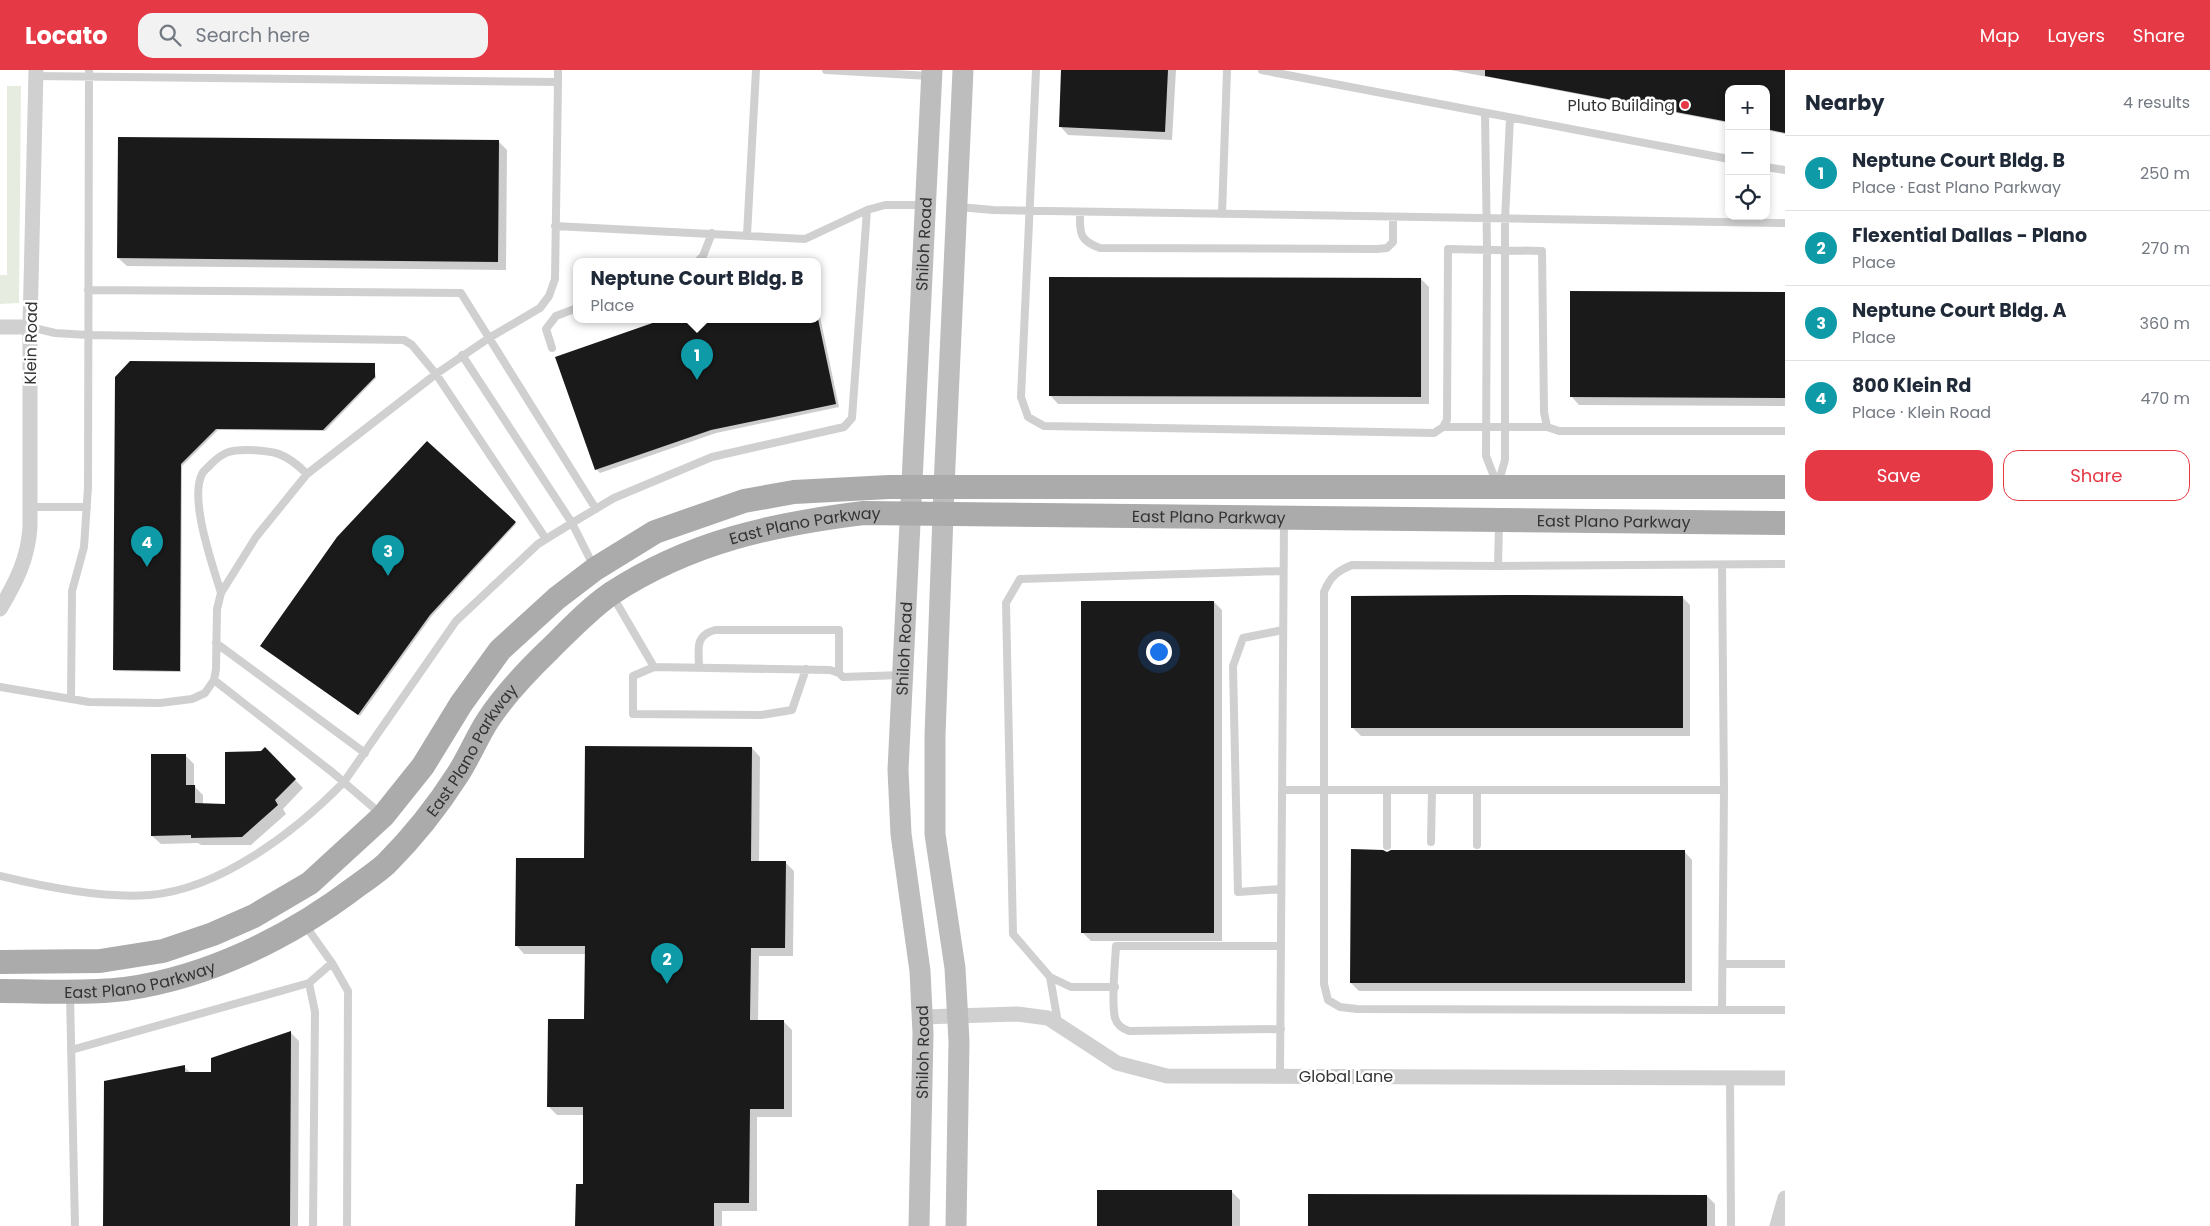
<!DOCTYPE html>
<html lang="en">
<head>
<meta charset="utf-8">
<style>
	:root { --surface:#fff; --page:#f2f2f3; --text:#1f2937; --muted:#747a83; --line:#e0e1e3; --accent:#e63946 }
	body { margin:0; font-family:Poppins,sans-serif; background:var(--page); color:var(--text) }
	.controls { position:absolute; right:15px; top:15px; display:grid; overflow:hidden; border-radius:10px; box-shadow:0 2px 8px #0003 }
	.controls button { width:45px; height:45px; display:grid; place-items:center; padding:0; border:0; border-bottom:1px solid var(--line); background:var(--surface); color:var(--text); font:25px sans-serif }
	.you { position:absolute; left:1158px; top:581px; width:18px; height:18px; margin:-12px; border:4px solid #fff; border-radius:50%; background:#1a73e8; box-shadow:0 0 0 8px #1a73e833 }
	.badge { display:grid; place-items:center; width:32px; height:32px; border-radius:50%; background:var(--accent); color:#fff; font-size:16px; font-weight:700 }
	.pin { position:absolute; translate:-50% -41px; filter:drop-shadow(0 1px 2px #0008) }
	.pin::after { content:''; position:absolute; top:26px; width:18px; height:15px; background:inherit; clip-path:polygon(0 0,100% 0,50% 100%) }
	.popup { position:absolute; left:573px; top:188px; width:248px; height:65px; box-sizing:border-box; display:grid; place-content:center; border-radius:10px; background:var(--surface); filter:drop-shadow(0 1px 4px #0005); font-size:16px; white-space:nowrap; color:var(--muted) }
	.popup b { font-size:19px; color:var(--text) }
	.popup::after { content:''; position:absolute; left:50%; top:100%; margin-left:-10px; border:10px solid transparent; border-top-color:var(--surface) }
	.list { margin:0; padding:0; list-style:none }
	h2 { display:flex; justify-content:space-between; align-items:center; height:65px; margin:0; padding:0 20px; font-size:21px }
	h2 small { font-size:16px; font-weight:400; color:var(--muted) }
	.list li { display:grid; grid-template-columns:32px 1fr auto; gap:15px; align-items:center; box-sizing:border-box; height:75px; padding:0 20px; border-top:1px solid var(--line) }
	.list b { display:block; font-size:19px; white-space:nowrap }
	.list p { margin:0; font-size:16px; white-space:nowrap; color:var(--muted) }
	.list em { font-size:16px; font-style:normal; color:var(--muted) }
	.actions { display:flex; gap:10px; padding:15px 20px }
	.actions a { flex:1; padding:11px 0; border:1px solid var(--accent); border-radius:15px; text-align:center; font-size:18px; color:var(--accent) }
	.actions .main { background:var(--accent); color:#fff }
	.icon { flex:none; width:28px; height:28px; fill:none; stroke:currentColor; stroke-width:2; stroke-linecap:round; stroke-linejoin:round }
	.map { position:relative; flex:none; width:1785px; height:1156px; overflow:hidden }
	header { display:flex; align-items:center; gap:30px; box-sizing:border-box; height:70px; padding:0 25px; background:var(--accent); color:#fff }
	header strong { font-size:24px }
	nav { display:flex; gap:28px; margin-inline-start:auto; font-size:18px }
	.search { width:350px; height:45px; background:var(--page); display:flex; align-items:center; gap:12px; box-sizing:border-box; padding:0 18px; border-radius:15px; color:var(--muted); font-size:19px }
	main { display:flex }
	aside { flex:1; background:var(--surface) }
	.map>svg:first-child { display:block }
	.green { fill:#e6ecdf }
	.shadow { fill:#0003 }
	.building { fill:#1a1a1a }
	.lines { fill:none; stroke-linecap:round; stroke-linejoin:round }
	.service { stroke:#d0d0d0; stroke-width:8 }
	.minor { stroke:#d0d0d0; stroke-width:15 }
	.secondary { stroke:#bdbdbd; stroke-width:21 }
	.primary { stroke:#ababab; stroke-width:24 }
	.poi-dot { fill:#e63946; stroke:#fff; stroke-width:2 }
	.labels { text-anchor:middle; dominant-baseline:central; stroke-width:5; stroke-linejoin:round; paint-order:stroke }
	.poi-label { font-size:16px; fill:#333; stroke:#fff; text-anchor:end }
	.street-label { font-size:16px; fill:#333; stroke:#fff }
</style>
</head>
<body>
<header>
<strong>Locato</strong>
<div class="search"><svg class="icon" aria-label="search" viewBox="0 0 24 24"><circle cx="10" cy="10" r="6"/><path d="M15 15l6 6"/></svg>Search here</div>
<nav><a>Map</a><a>Layers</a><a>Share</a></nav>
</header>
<main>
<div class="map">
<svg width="1785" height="1156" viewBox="0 0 1785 1156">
	<rect width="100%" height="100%" fill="#fff"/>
	<!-- green -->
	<path class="green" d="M7,16h14l-2,217 -19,1v-29h7z"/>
	<!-- shadow -->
	<path class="shadow" d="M1062,0h114l-4,70 -104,-5 -8,-9z
		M1451,0h334v64l-19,-4v-41h-37v34z
		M499,72l8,8 -1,120 -379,-4 -9,-8z
		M1421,209l8,8v117h-371l-8,-9z
		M1785,223v113l-206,-1 -8,-9z
		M817,232l22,105 -123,26 -116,40 -4,-4 -39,-112 111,-38h149z
		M374,294l2,14 -51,53 -107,-1 -36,36 -1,206 -66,-1 1,-294z
		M427,372l89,82 -85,93 -71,99 -97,-69z
		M1682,527l8,8v131h-329l-8,-8z
		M1214,532l8,8v331h-131l-9,-9z
		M752,678l8,9 -1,105h26l9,9 -1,85h-34l-1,66h26l8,8v87h-35v94h-35v15h-145l7,-41v-70h-27l-8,-8 36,-87 1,-66h-62l-8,-9 69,-85z
		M185,685l9,9v22l9,9v10h23l47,-48 30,31 -20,21 3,5 -35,31h-50l-3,-2 -37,1 -9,-8z
		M1684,781l8,9v131h-333l-8,-8 35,-130z
		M291,963l8,8 -1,185h-193l79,-159 7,6h21v-14z
		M1232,1122l8,8v26h-142z
		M1707,1126l8,8v22h-405z"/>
	<!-- building -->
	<path class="building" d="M1061,0h107l-3,62 -106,-5z
		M1485,0h300v63l-19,-4v-40h-37v33l-244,-46z
		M118,67l381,3 -1,122 -381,-4z
		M1049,207l372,1v119l-372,-1z
		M1570,221l215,1v106l-215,-1z
		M664,249h154l18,85 -125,26 -116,40 -40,-113z
		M130,291l245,2v14l-52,53 -107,-1 -35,35 -1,207 -67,-1 2,-293z
		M427,371l89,81 -86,93 -72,100 -98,-69 77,-109z
		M1508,525l175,1v132h-332v-132z
		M1081,531h133v332h-133z
		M585,676l167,1 -1,114h35l-1,87h-34l-1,72h34v89h-34l-1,94h-35v23h-139l1,-42h7v-77h-36l1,-88h36l1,-73h-70l1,-88h68z
		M265,677l31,32 -21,21 3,5 -36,32 -51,1v-3l-40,1v-82h35v31h9v18l30,1v-52l36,-1z
		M1351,779l32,1 4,2 4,-2h294v133h-335z
		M291,961l-1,195h-187l1,-145 81,-16v7h26v-14z
		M1097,1120h135v36h-135z
		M1308,1124l399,1v31h-399z"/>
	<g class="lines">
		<!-- service -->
		<path class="service" d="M826,0l103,6
			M1036,0l-15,327 7,20 16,9 390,7 9,-6 4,-7 1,-171 94,2 2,161 3,15 12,4h226
			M1262,0l20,4
			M1279,0l3,4 447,85
			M558,12v-12
			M1485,43l2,136 -1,207 11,28
			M1766,97l19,3
			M959,137l34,3 792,13
			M1080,142c0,20 -2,28 20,36l277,1 10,-1 6,-6v-25
			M1222,144l5,-144
			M555,156l250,13 62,-29
			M747,165l9,-165
			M698,191l5,-5 9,-23
			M88,220l373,3 135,216
			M30,257l25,6 33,2 316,5 8,5 24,29 110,165
			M552,278l-6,-19 10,-13 21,-8
			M462,285l110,168 42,-25 98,-41 132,-30 8,-9 15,-208 18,-5h39
			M1443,357h104
			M1498,414l7,-24v-241l5,-101
			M30,437h57
			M1722,495l2,225
			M1498,496l1,-44
			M221,523c-8,-27 -32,-93 -19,-119 2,-4 7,-7 10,-11 12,-11 18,-13 34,-13 28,0 40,3 61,24
			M612,525l42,72 176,3 9,3 4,4 59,-2
			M216,573l149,110
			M654,597l-21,9v38l128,1 31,-5 14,-41
			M699,598c0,-19 -5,-32 16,-38h124v43
			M214,610l118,92 50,43
			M0,617l89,15 71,1 32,-4 13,-6 9,-13 2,-11 1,-60 4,-16 35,-56 51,-63 129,-100 53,-36 51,-30 9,-12 6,-17 3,-197 -522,-6
			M71,629l1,-108 12,-44 4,-60 1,-417
			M1282,720h442l-2,220h63
			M1387,720v56
			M1431,772l1,-52
			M1477,775v-55
			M0,806c45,11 104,23 150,19 71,-6 146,-64 194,-113l112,-161 82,-77 34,-21 22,44
			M1281,819l-43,3 -5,-226 10,-28 40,-8
			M305,855l27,38 16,28 -1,235
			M1723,894h62
			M1050,907l21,10h44
			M309,913l23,-20
			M70,925l5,231
			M1722,940l-365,-1 -17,-2 -12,-7 -4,-16v-392c6,-15 13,-21 28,-27l146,1 287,-2
			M1058,953l-8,-46 -37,-43 -7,-331 14,-24 263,-8
			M1281,959l-152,2c-6,-2 -12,-6 -14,-13 -4,-17 0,-52 1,-72h165
			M71,980l238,-67 6,29 -2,214
			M1280,1006l4,-555
			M1730,1008l1,148"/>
		<!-- minor -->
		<path class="minor" d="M0,257h30
			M0,539c16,-27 28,-50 30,-82v-200l6,-257
			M922,947l95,-3 31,4 69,45 50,13 618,2
			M1777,1156l8,-28"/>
		<!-- secondary -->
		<g class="secondary">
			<path id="s1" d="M919,1156l4,-193 -3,-62 -19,-137 -3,-64 34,-700"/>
			<path d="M956,1156l3,-185 -4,-73 -20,-134v-98l9,-249 19,-417"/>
		</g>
		<!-- primary -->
		<g class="primary">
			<path d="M0,892l100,-1 63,-10 50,-17 41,-18 56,-33 73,-67 40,-50 38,-62 39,-54 57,-52 38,-29 60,-37 89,-31 50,-9 95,-5h896"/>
			<path id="s2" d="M0,921c41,0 85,3 125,-2 84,-12 165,-52 232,-103 10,-7 20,-14 29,-22 27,-27 51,-57 72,-90 11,-17 19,-37 30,-54 17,-26 40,-50 62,-71 19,-19 40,-41 62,-56 78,-51 161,-69 252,-80l921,10"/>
		</g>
	</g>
	<!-- markers -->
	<circle class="poi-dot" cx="1685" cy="35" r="5"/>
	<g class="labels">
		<!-- poi labels -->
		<g class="poi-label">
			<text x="1675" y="35">Pluto Building</text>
		</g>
		<!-- street labels -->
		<g class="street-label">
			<text stroke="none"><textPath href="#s1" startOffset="984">Shiloh Road</textPath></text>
			<text transform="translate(31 273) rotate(-89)">Klein Road</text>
			<text stroke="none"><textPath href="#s2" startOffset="1385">East Plano Parkway</textPath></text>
			<text stroke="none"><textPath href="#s2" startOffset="1790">East Plano Parkway</textPath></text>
			<text stroke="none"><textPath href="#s2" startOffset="980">East Plano Parkway</textPath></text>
			<text stroke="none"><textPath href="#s1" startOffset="579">Shiloh Road</textPath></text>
			<text stroke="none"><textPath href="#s2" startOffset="561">East Plano Parkway</textPath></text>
			<text stroke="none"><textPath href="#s2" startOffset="141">East Plano Parkway</textPath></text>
			<text stroke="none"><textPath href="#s1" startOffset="174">Shiloh Road</textPath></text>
			<text x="1346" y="1006">Global Lane</text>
		</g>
	</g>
</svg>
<div class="controls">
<button>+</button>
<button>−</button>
<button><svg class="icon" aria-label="locate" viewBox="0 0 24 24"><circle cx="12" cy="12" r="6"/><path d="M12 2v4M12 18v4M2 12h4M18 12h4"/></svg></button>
</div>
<div class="you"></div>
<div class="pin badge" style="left:697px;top:310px;background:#0f9aa8">1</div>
<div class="popup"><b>Neptune Court Bldg. B</b>Place</div>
<div class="pin badge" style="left:667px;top:914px;background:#0f9aa8">2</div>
<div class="pin badge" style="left:388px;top:506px;background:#0f9aa8">3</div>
<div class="pin badge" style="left:147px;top:497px;background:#0f9aa8">4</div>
</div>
<aside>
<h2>Nearby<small>4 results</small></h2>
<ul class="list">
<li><span class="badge" style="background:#0f9aa8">1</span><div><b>Neptune Court Bldg. B</b><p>Place · East Plano Parkway</p></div><em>250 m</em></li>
<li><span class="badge" style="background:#0f9aa8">2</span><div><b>Flexential Dallas - Plano</b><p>Place</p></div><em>270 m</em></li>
<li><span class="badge" style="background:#0f9aa8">3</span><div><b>Neptune Court Bldg. A</b><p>Place</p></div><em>360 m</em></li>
<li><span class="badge" style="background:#0f9aa8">4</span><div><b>800 Klein Rd</b><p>Place · Klein Road</p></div><em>470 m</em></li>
</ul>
<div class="actions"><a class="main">Save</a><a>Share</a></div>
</aside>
</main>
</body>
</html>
